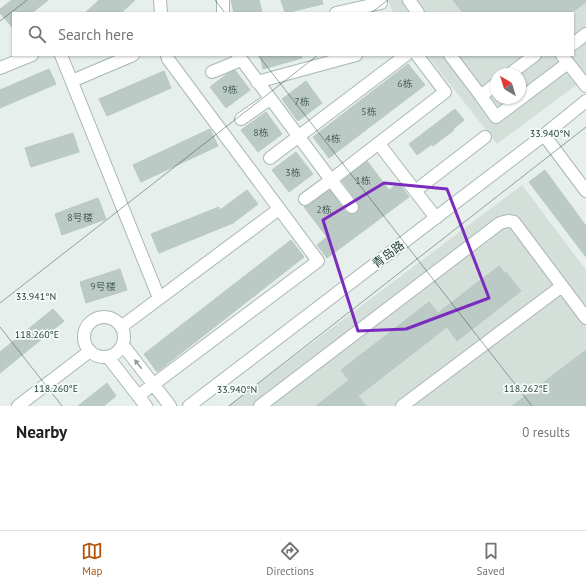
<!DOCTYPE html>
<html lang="en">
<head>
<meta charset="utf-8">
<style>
	:root { --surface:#fff; --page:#f2f2f2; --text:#202124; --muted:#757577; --line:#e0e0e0; --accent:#b45309 }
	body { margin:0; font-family:"PT Sans","Noto Sans SC",sans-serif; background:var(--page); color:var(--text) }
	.compass { position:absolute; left:490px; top:68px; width:36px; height:36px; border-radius:50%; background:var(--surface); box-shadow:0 1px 3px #0004; rotate:322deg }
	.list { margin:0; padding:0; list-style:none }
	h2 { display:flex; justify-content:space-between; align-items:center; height:52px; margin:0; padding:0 16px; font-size:17px }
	h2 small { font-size:13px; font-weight:400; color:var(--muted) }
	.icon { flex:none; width:22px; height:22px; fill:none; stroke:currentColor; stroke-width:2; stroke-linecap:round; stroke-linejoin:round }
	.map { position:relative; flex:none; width:586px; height:406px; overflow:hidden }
	.search { position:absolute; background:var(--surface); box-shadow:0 1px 3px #0004; left:12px; right:12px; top:12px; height:44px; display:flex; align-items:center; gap:10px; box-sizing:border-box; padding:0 14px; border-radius:0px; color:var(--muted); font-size:15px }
	.sheet { height:124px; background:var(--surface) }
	nav { display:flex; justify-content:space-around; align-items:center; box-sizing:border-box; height:56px; border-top:1px solid var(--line); background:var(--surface); font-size:11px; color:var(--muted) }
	nav a { display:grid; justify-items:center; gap:2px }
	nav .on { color:var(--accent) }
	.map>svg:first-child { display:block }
	.built { fill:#d4dfda; fill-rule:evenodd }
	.building { fill:#bbcac4; stroke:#b8c9c2 }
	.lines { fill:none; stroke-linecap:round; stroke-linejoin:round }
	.minor-casing { stroke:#a8b8b2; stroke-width:14 }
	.minor { stroke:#fff; stroke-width:12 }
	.oneway { fill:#92a09c }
	.marked { fill:none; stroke:#7b2cbf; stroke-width:3; stroke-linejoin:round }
	.ticks { fill:none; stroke:#24423a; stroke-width:1; stroke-opacity:0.45 }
	.labels { text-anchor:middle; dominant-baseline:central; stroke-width:3.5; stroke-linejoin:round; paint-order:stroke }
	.number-label { font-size:10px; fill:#4a645c }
	.street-label { font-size:12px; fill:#24423a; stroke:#f7fbf9 }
	.ticks-label { font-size:10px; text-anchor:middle; fill:#24423a; stroke:#f7fbf9; stroke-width:3.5; stroke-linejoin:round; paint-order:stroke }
</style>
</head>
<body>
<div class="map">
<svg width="586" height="406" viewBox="0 0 586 406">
	<rect width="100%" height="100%" fill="#e6efeb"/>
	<!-- built -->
	<path class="built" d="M388,0h198v78l-89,66 -70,-89h146v-42h-179l-3,-5zM496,74h24v24h-24z
		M522,185l64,85v136h-358z"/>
	<!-- building -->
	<path class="building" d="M12,0h36l-16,13h-19v15l-13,-15v-4z
		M99,0h36l-14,13h-36z
		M231,0h28l3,13h-28z
		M281,0h41l1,4 -38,9z
		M453,0h133v2l-15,11h-108z
		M260,55h41l1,3 -39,11z
		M408,64l17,21 -96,73 -16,-21z
		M49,69l7,15 -56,24v-18z
		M235,70l15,20 -24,18 -16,-21 17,-13z
		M164,71l7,17 -64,28 -8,-17z
		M306,81l16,22 -24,18 -16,-22z
		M455,109l9,11 -11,9 1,1 -21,16 -1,-2 -15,11 -8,-11z
		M266,112l16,22 -24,18 -17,-22z
		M210,129l8,17 -77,36 -8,-17z
		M73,133l6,19 -48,15 -6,-19z
		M296,152l17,22 -24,18 -17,-22z
		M367,161l22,29 10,-7 10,14 -82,61 -10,-13 10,-8 -23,-30 5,-2 21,-15 16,22 4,2 6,-1 3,-4 -1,-6 -16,-22z
		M545,170l41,56v31l-57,-75z
		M247,190l11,14 -25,19 -74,30 -8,-19 68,-27 1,3z
		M98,198l8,21 -44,16 -7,-21z
		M291,240l13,17 -147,115 -13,-18z
		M499,266l6,8 1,-2 15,19 -64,50 -10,-14 -89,69 8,10h-50l33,-26 -8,-10 88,-68 9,11z
		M120,269l7,21 -41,13 -6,-21z
		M53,309l11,12 -64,52v-21z
		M586,350v56h-74z
		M107,383l9,13 -12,10h-26z"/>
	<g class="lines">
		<defs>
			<path id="minor" d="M160,0l1,13
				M223,0v13
				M409,0l9,13
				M336,13l45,-10
				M573,44l13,-10
				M61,55l98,243
				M238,55l93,125 114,-88 -28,-37
				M450,55l31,41 15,-12
				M562,55l24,31
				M0,68l32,-13
				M212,72l29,-12
				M510,74l25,-19
				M72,81l61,-26
				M257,82l99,-27
				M481,96l15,21 72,-54
				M241,119l29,-20
				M544,135l42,56
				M379,144l57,74
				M270,158l136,-103
				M415,191l70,-54
				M305,199l26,-19 21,27
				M84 337a20 20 0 1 1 40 0a20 20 0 1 1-40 0Z
				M121,327l158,-118
				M123,345l47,61
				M108,357l38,49
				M138,396l180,-135 -150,-202 -1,-4
				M18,406l72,-55
				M189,406l355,-271 42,-34
				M260,406l240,-183 8,-2 6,1 72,96
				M402,406l160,-120"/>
		</defs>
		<!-- minor casing -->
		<use href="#minor" class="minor-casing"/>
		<!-- minor -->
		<use href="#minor" class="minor"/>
	</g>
	<!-- one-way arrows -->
	<defs><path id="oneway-solid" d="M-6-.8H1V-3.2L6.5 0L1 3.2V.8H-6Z"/></defs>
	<use class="oneway" href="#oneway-solid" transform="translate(138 364) rotate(-128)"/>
	<!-- marked area -->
	<path class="marked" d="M384,183l63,6 42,109 -83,31 -48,2 -35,-111z"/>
	<!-- ticks -->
	<path class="ticks" d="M215,0l10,13M371,13l17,-13M0,21l27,-21M258,55l274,351M0,303l318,-248M0,327l62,79M229,406l357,-279"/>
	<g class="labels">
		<!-- number labels -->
		<g class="number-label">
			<text x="405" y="83">6栋</text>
			<text x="230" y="89">9栋</text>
			<text x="302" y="101">7栋</text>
			<text x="369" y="111">5栋</text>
			<text x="261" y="132">8栋</text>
			<text x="333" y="138">4栋</text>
			<text x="293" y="172">3栋</text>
			<text x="363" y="180">1栋</text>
			<text x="324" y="209">2栋</text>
			<text x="80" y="217">8号楼</text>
			<text x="103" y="286">9号楼</text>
		</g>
		<!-- street labels -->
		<g class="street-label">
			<text transform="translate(388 254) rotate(-37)">青岛路</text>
		</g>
	</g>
	<g class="ticks-label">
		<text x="550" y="137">33.940°N</text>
		<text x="36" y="300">33.941°N</text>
		<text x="37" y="338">118.260°E</text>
		<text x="56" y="392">118.260°E</text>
		<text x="526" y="392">118.262°E</text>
		<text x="237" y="393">33.940°N</text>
	</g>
</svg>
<svg class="compass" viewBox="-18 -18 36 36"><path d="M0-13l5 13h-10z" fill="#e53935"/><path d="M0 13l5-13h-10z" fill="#757577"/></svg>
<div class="search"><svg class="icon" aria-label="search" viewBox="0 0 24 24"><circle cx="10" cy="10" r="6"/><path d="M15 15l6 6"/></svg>Search here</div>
</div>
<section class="sheet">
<h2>Nearby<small>0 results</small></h2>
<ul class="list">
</ul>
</section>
<nav>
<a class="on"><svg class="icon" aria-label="map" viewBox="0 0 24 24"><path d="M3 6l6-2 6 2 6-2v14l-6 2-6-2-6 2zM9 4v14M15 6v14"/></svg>Map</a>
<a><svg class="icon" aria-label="directions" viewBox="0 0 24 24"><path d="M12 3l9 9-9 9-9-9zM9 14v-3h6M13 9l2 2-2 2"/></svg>Directions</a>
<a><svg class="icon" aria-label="saved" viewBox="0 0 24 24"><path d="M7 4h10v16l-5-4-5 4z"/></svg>Saved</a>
</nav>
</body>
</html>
